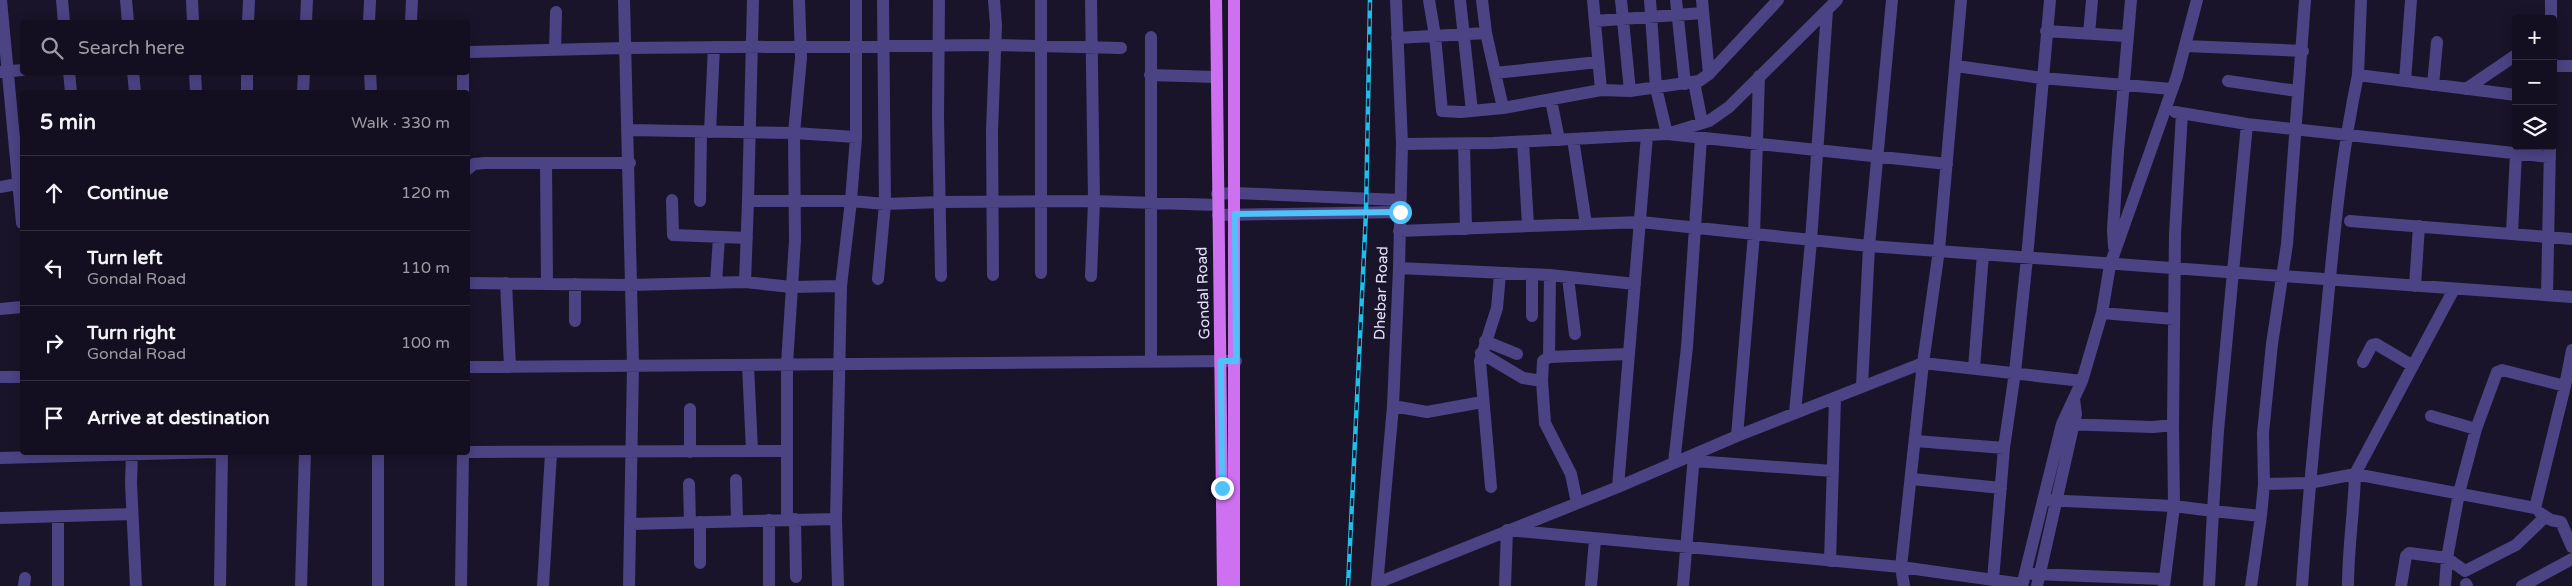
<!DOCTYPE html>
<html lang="en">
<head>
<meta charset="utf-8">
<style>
	:root { --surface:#140f20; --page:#1d1829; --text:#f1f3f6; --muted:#9d9ca5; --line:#332f3e }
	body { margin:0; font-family:"Varela Round",sans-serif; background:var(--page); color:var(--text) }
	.controls { position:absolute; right:15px; top:15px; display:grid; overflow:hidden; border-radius:5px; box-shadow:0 2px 12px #0003 }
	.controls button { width:45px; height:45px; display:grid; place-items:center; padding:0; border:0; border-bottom:1px solid var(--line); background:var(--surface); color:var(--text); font:25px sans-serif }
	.stop { position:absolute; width:15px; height:15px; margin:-11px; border:4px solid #4fc3f7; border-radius:50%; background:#fff }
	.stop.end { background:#4fc3f7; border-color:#fff; box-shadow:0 1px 5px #0008 }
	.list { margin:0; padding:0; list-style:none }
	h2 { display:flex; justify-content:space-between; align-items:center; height:65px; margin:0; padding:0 20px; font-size:21px }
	h2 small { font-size:16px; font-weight:400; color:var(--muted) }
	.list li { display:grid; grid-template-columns:32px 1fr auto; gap:15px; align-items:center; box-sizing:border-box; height:75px; padding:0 20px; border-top:1px solid var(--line) }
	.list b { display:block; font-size:19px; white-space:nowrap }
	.list p { margin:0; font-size:16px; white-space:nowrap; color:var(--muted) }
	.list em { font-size:16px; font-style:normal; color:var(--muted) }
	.icon { flex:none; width:28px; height:28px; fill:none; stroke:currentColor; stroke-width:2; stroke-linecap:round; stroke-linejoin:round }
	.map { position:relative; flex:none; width:2572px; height:586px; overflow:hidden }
	.search { position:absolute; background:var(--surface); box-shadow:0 2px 12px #0003; left:20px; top:20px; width:450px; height:55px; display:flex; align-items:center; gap:12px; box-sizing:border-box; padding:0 18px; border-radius:5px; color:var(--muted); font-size:19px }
	.panel { position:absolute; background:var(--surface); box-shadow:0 2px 12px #0003; left:20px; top:90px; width:450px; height:365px; border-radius:5px }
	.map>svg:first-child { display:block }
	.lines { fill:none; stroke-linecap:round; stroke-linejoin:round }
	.minor { stroke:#4c4384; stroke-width:12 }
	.major { stroke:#ce71f1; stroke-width:12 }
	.rail-casing { stroke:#1ec0ea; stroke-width:4.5 }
	.rail { stroke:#1a142a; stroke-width:2.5; stroke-dasharray:8; stroke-linecap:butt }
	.route { stroke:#4fc3f7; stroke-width:6 }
	.labels { text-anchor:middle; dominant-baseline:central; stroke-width:4.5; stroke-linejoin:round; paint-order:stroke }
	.street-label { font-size:15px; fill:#e5dffc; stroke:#1a142a }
</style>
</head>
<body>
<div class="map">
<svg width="2572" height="586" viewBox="0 0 2572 586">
	<rect width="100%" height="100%" fill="#1a142a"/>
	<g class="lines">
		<!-- minor -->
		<path class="minor" d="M1,0l21,223
			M62,0l2,22
			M126,0l2,22
			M192,0l1,22
			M624,0l9,366 -4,220
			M939,0l-1,116 3,160
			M1041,0v273
			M1429,0l6,36 7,75 19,1 42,-4
			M1460,0l12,111
			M1482,0l4,33 17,75 98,-18 29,1 69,-10 10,-7 -7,-74
			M1593,0l8,90
			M1621,0l9,91
			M1650,0l6,88 11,46 280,30
			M1676,0l9,84
			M2361,0l-3,75 158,20
			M2551,0v19
			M1595,21l108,-8
			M248,22l1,-22
			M306,22l1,-22
			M369,22l1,-22
			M411,22l1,-22
			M2046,31l80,5
			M2089,34l3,-34
			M1397,38l89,-5
			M2185,46l118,5
			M555,50l1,-38
			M468,52l157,-4 370,-3 126,3
			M1956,66l86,12 130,11
			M2553,66h19
			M0,72l22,-2
			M69,72l2,20
			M133,72l2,20
			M195,72l1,20
			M247,72v20
			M370,72l1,20
			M463,72v20
			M1495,73l103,-11
			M1709,74l69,-74
			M1150,75l66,2
			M2228,81l69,10
			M2405,81l6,-81
			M1694,82l8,41
			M2433,85l4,-43
			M2466,89l50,-34
			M303,92l1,-20
			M1551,100l8,40
			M2175,112l72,12 303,33
			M628,130l166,3 62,4
			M710,132l4,-85
			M1573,139l13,85
			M1523,142l5,83
			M1402,144l91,-1 174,-9 42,-13 20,-14 108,-107
			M1464,144l2,85
			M546,163l1,120
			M468,169l6,-5 11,-1h145
			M0,187l22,-4
			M1217,194l18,-1 164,7
			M672,200l1,35 74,3
			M700,201l1,-69
			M748,201l5,-201
			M1218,215l182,-3
			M2350,221l222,18
			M1399,231l242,-9 228,24 703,51
			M2512,233l4,-80
			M2114,247l-1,-17 5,-79 13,-151
			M1399,268l151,7 85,9
			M993,275l-1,-144 4,-106 -2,-25
			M1091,276l3,-75 -3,-201
			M1568,278l7,56
			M878,279l7,-75 -2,-204
			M745,282l3,-81h103l34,3 55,-2 154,-1 124,4
			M468,283l162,2 115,-3 46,5 50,-1
			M506,283l4,84
			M716,283l3,-46
			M575,284v37
			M2415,286l4,-60
			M2454,289l-99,185 180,34 30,-122
			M2547,295l3,-149
			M0,309l22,-2
			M2102,313l72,6
			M1532,316v-41
			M1485,341l32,13
			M1481,353l42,25 19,3
			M1549,357l1,-82
			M1151,362v-325
			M2363,362l9,-17 4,-1 37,22
			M748,365l4,86
			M468,367l768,-6
			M1974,368l9,-114
			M0,377h22
			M1862,386l7,-140 23,-246
			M1393,406l34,6 55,-10
			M690,409v43
			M1795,413l16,-172 16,-231
			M2431,416l45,13 21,-57 5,-2 63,16 7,-36
			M2062,424l91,3 20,-2 2,-191 7,-121
			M1737,436l17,-202 5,-158
			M1916,441l88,7
			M132,452l-1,31 5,103
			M468,452l317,-1
			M0,458l216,-6
			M1694,461l139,10
			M1674,463l13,-116 14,-209
			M1912,479l89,9
			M736,480l1,41
			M689,484l1,38
			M2264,484l45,-1 46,-9c-1,37 -7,74 -7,112
			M1491,487l-11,-126 17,-53 3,-34
			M1618,487l29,-352
			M2043,500l131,6 -1,-81
			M1577,503l-6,-29 -26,-51 -3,-42 1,-20 6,-4 79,-3
			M2540,513l11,7 10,2 11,25
			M58,517v69
			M0,518l132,-4
			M787,519v-155l8,-124 -1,-107 7,-75 -2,-58
			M795,519l1,58
			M769,520v66
			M700,522v41
			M630,524l206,-5
			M1830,561l5,-162
			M2033,574l131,5
			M1993,580l11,-132 11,-76 12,-114 23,-258
			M1377,583l241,-96 119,-51 186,-73 159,18
			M2466,584l1,2
			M24,586l1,-8
			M220,586l2,-134
			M301,586l4,-134
			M378,586v-134
			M461,586l2,-134
			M543,586l8,-133
			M838,586l-2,-67 5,-233 10,-85 5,-64v-137
			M1377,586l16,-180 6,-138 3,-124 -6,-144
			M1505,586l2,-56 394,37 22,-204 16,-113 22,-250
			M1591,586l4,-46
			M1683,586l11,-131
			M1904,586l-3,-19 121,17
			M2022,586l40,-162 20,-43 20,-68 8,-48 67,-189 20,-76
			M2037,586l39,-172 -2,-15
			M2164,586l10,-80 39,5 5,-80 29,-307
			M2209,586l4,-75 48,5 3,-32 -1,-51 9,-89 15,-100 18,-244
			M2251,586l10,-70
			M2302,586c6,-89 15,-178 24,-267 8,-82 15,-164 32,-244
			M2401,586l5,-30 3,-3 38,5 18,13 51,-26 29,-28
			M2445,586l2,-28 12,-65 17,-64
			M2522,586l50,-27"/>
		<!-- major -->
		<path class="major" d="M1216,0l7,586
			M1234,0v586"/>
		<defs>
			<path id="rail" d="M1348,586l18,-374 4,-212"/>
		</defs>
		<!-- rail casing -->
		<use href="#rail" class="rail-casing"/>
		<!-- rail -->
		<use href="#rail" class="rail"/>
	</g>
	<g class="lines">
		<!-- route -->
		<path class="route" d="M1222,488l-1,-127h15l-1,-147 165,-2"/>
	</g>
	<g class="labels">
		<!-- street labels -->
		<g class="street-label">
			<text transform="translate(1203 293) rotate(-92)">Gondal Road</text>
			<text transform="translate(1381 293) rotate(-88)">Dhebar Road</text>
		</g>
	</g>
</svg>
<div class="controls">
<button>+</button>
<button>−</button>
<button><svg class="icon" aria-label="layers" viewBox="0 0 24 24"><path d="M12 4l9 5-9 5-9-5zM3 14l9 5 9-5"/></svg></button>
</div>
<div class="stop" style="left:1400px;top:212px"></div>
<div class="stop end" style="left:1222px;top:488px"></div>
<div class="search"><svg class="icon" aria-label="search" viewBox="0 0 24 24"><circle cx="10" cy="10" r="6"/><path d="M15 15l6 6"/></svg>Search here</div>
<section class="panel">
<h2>5 min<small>Walk · 330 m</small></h2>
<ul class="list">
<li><svg class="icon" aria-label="ahead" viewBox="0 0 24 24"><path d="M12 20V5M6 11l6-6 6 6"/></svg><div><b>Continue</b></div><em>120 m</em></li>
<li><svg class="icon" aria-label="left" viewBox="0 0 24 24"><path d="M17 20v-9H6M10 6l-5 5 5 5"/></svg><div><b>Turn left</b><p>Gondal Road</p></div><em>110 m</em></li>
<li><svg class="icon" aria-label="right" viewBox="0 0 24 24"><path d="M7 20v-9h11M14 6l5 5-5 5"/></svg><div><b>Turn right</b><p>Gondal Road</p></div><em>100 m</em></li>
<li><svg class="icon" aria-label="arrive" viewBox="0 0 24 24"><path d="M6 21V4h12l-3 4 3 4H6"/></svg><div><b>Arrive at destination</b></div></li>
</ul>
</section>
</div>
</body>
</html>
